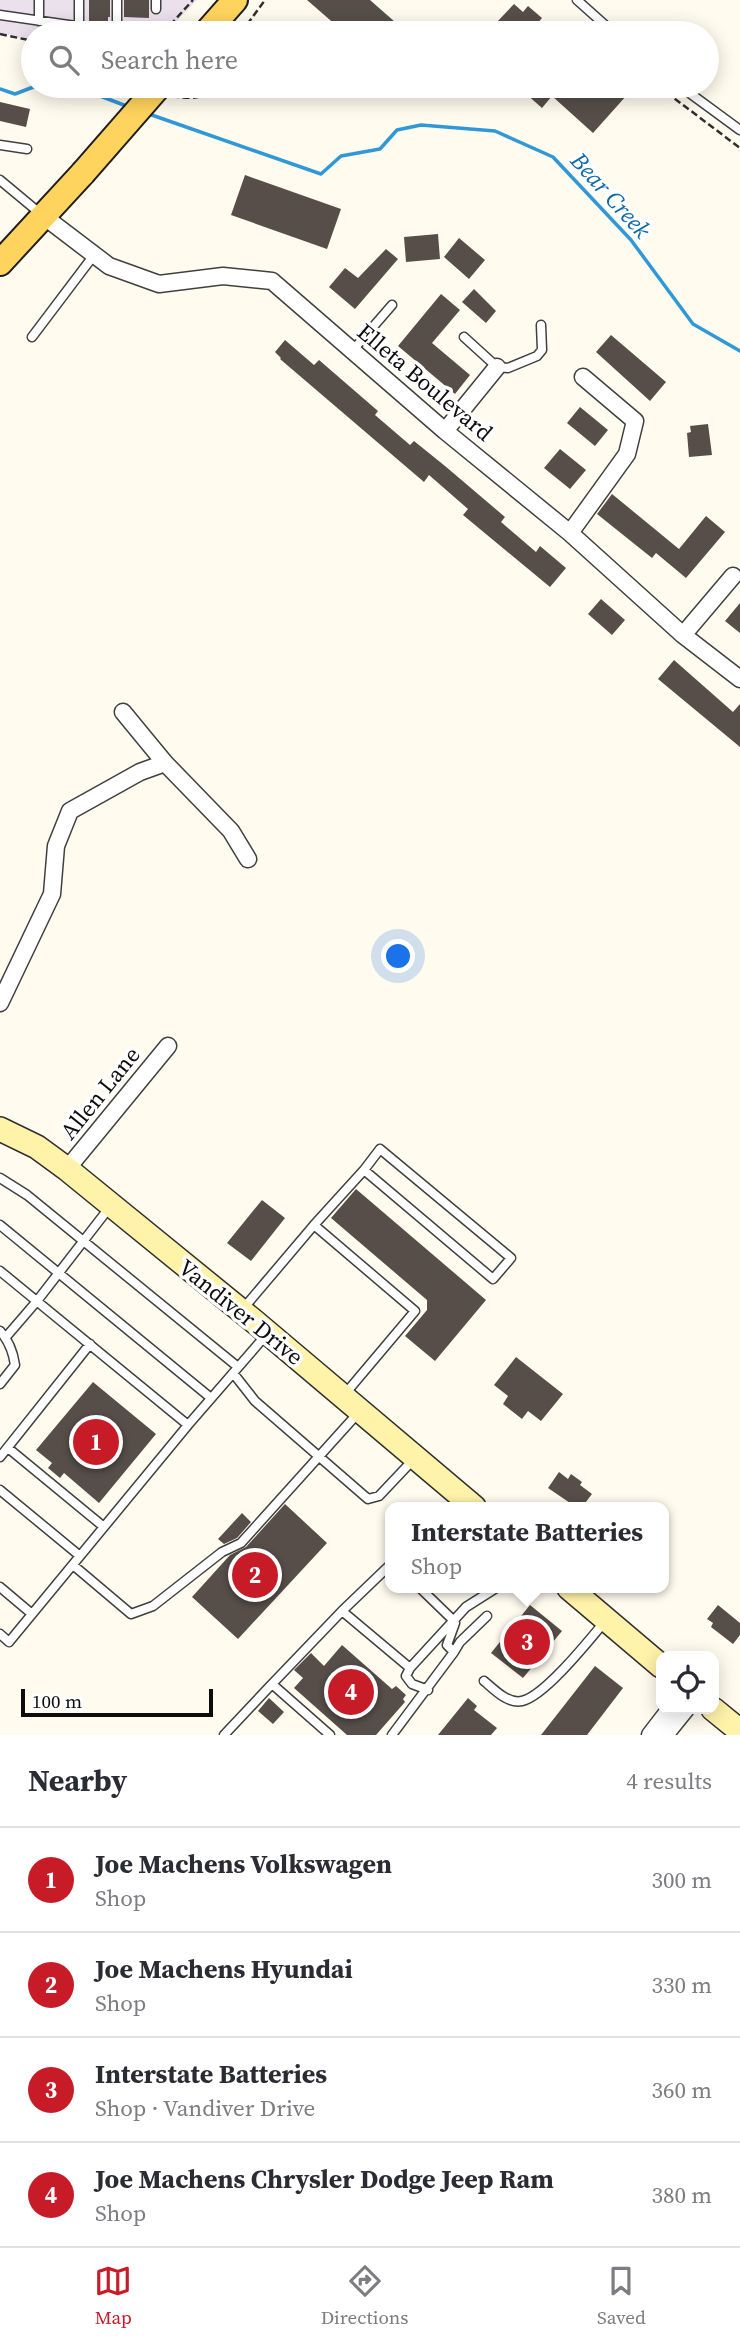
<!DOCTYPE html>
<html lang="en">
<head>
<meta charset="utf-8">
<style>
	:root { --surface:#fff; --page:#f7f7f7; --text:#2b2b33; --muted:#7c7c81; --line:#e1e1e2; --accent:#c71c28 }
	body { margin:0; font-family:"Source Serif 4",serif; background:var(--page); color:var(--text) }
	.controls { position:absolute; right:21px; bottom:21px; display:grid; overflow:hidden; border-radius:14px; box-shadow:0 4px 18px #0003 }
	.controls button { width:63px; height:63px; display:grid; place-items:center; padding:0; border:0; border-bottom:2px solid var(--line); background:var(--surface); color:var(--text); font:35px sans-serif }
	.scale { position:absolute; left:21px; bottom:18px; width:192px; box-sizing:border-box; padding-left:7px; border:4px solid #0d0d0d; border-top:0; font-size:19px; line-height:24px; white-space:nowrap; color:#0d0d0d; -webkit-text-stroke:5px #fff; paint-order:stroke }
	.you { position:absolute; left:399px; top:957px; width:24px; height:24px; margin:-18px; border:5px solid #fff; border-radius:50%; background:#1a73e8; box-shadow:0 0 0 10px #1a73e833 }
	.badge { display:grid; place-items:center; width:46px; height:46px; border-radius:50%; background:var(--accent); color:#fff; font-size:23px; font-weight:700 }
	.pin { position:absolute; translate:-50% -50%; border:4px solid #fff; box-shadow:0 2px 7px #0006 }
	.popup { position:absolute; left:385px; top:1502px; width:284px; height:91px; box-sizing:border-box; display:grid; place-content:center; border-radius:14px; background:var(--surface); filter:drop-shadow(0 2px 5px #0005); font-size:23px; white-space:nowrap; color:var(--muted) }
	.popup b { font-size:26px; color:var(--text) }
	.popup::after { content:''; position:absolute; left:50%; top:100%; margin-left:-14px; border:14px solid transparent; border-top-color:var(--surface) }
	.list { margin:0; padding:0; list-style:none }
	h2 { display:flex; justify-content:space-between; align-items:center; height:91px; margin:0; padding:0 28px; font-size:30px }
	h2 small { font-size:23px; font-weight:400; color:var(--muted) }
	.list li { display:grid; grid-template-columns:46px 1fr auto; gap:21px; align-items:center; box-sizing:border-box; height:105px; padding:0 28px; border-top:2px solid var(--line) }
	.list b { display:block; font-size:26px; white-space:nowrap }
	.list p { margin:0; font-size:23px; white-space:nowrap; color:var(--muted) }
	.list em { font-size:23px; font-style:normal; color:var(--muted) }
	.icon { flex:none; width:38px; height:38px; fill:none; stroke:currentColor; stroke-width:2; stroke-linecap:round; stroke-linejoin:round }
	.map { position:relative; flex:none; width:740px; height:1735px; overflow:hidden }
	.search { position:absolute; background:var(--surface); box-shadow:0 4px 18px #0003; left:21px; right:21px; top:21px; height:77px; display:flex; align-items:center; gap:18px; box-sizing:border-box; padding:0 24px; border-radius:38px; color:var(--muted); font-size:26px }
	.sheet { height:511px; background:var(--surface) }
	nav { display:flex; justify-content:space-around; align-items:center; box-sizing:border-box; height:98px; border-top:2px solid var(--line); background:var(--surface); font-size:19px; color:var(--muted) }
	nav a { display:grid; justify-items:center; gap:4px }
	nav .on { color:var(--accent) }
	.map>svg:first-child { display:block }
	.industrial { fill:#ebe1ed }
	.lines { fill:none; stroke-linecap:round; stroke-linejoin:round }
	.stream { stroke:#3098d6; stroke-width:3.5 }
	.building { fill:#574e49 }
	.service-casing { stroke:#404040; stroke-width:11 }
	.minor-casing { stroke:#404040; stroke-width:19 }
	.secondary-casing { stroke:#2f2f2f; stroke-width:26 }
	.primary-casing { stroke:#1e1e1e; stroke-width:28 }
	.path { stroke:#2f2f2f; stroke-width:2.5; stroke-dasharray:7 3.5; stroke-linecap:butt }
	.service { stroke:#fff; stroke-width:8 }
	.minor { stroke:#fff; stroke-width:16 }
	.secondary { stroke:#fff3a9; stroke-width:23 }
	.primary { stroke:#ffd45e; stroke-width:24 }
	.primary-bridge-casing { stroke:#1e1e1e; stroke-width:28; stroke-linecap:butt }
	.primary-bridge { stroke:#ffd45e; stroke-width:24 }
	.labels { text-anchor:middle; dominant-baseline:central; stroke-width:7; stroke-linejoin:round; paint-order:stroke }
	.street-label { font-size:23px; fill:#0d0d0d; stroke:#fff }
	.water-label { font-size:24px; font-style:italic; fill:#0e69a8; stroke:#fff }
</style>
</head>
<body>
<div class="map">
<svg width="740" height="1735" viewBox="0 0 740 1735">
	<rect width="100%" height="100%" fill="#fffbee"/>
	<!-- industrial -->
	<path class="industrial" d="M0,0h197l-32,33h-132v8l-33,-8z"/>
	<g class="lines">
		<!-- stream -->
		<path class="stream" d="M74,86l55,21
			M0,89l15,5 21,-8
			M146,113l175,61 20,-18 39,-7 17,-19 24,-5 74,6 58,26 78,83 62,84 47,27"/>
	</g>
	<!-- building -->
	<path class="building" d="M89,0h21v17h-2v7l-19,-3z
		M124,0h25v18l-25,-1z
		M307,0h63l25,22 -10,11h-40z
		M514,4l9,8 5,-6 14,12 -5,6 10,9h-48l5,-5 -7,-6z
		M517,86h118l-42,47 -41,-37 -10,12z
		M0,102l30,7 -4,18 -26,-6z
		M245,175l96,34 -14,40 -96,-34z
		M438,234l2,25 -34,3 -2,-25z
		M459,238l26,22 -16,19 -25,-22z
		M386,249l12,10 -43,50 -26,-22 16,-19 13,10z
		M474,289l22,22 -10,12 -24,-21z
		M441,294l19,16 -28,33 38,32 -15,19 -57,-48z
		M611,335l55,47 -16,19 -54,-49z
		M285,340l29,25 5,-5 59,51 -3,4 35,30 4,-4 31,25 60,51 -4,5 35,30 4,-6 26,22 -16,19 -87,-72 5,-6 -39,-34 -5,7 -144,-123 1,-1 -6,-6z
		M580,407l28,23 -13,16 -28,-23z
		M708,424l4,31 -23,2 -2,-24 4,-1 -1,-6z
		M560,449l26,21 -16,19 -26,-21z
		M612,494l67,55 27,-33 19,16 -39,46 -30,-25 -4,5 -55,-44z
		M601,599l24,21 -13,15 -24,-21z
		M740,603v30l-15,-12z
		M674,660l59,52 7,-8v43l-82,-68z
		M356,1189l130,111 -51,61 -30,-25 22,-26v-10l-96,-82z
		M262,1200l23,18 -34,43 -24,-18z
		M516,1357l47,37 -22,27 -13,-10 -6,8 -19,-15 5,-8 -14,-11z
		M93,1382l63,52 -57,69 -35,-30 -4,5 -12,-10 4,-5 -16,-13z
		M559,1472l9,7 3,-5 11,8 -2,3 12,9 -10,13h-6l-28,-19z
		M285,1504l42,39 -89,96 -46,-42 38,-42 16,-8z
		M242,1513l9,9 -14,16 -13,6 -6,-5z
		M530,1605l32,26 -39,47 -32,-25z
		M718,1605l22,18v12l-7,9 -22,-17 2,-4 -6,-4z
		M342,1645l50,44 4,-3 10,9 -3,4 2,3 -29,33h-29l-53,-47 9,-10 -9,-8 17,-17 13,13z
		M595,1666l28,22 -36,47h-46z
		M269,1698l15,14 -11,12 -15,-13z
		M468,1698l9,8 -3,4 23,18 -6,7h-53z"/>
	<g class="lines">
		<defs>
			<path id="service" d="M577,0l37,33
				M156,9v-9
				M0,15l117,17v-32
				M39,21v-21
				M79,26v-26
				M680,86l60,44
				M0,145l27,4
				M0,180l42,35
				M32,337l62,-82
				M464,337l33,30 11,1 29,-12 5,-6 -1,-25
				M353,350l39,-45
				M0,1178l27,17 211,172
				M0,1225l211,173
				M314,1225l50,-55 129,109 18,-21 -131,-109 -16,21
				M0,1271l188,154 78,-90
				M242,1310l72,-85 101,86 -70,83
				M0,1331c9,10 13,20 15,34l-15,19
				M6,1337l31,-36 72,-93
				M233,1373l22,28 113,98 11,-3 34,-36
				M8,1448l96,79
				M0,1457l90,-113
				M0,1490l80,66
				M391,1564l-49,47 68,57
				M73,1565l58,49 22,-8 69,-54 19,-9 118,-131
				M0,1587l32,27
				M0,1634l9,8 179,-217
				M454,1652l6,-10 27,-26
				M484,1681c10,8 23,23 38,20 23,-5 68,-62 84,-81
				M428,1690l-16,-6 -6,-8 4,-8 56,-61 30,-19
				M224,1735l48,-51
				M330,1735l-58,-51 70,-73
				M392,1735l62,-83 -7,-7 8,-22 -2,-3 -33,-32"/>
			<path id="minor" d="M42,215l67,51 50,18 64,-8 49,5 173,150 125,102 113,102 57,44
				M445,431l52,-64
				M570,533l57,-79 8,-33 -52,-44
				M683,635l50,-59
				M123,712l42,51 66,68 17,28
				M0,1003l52,-109 4,-48 14,-35 70,-39 25,-9
				M67,1169l101,-123
				M650,1735l20,-26
				M665,1735l21,-26"/>
			<path id="secondary" d="M0,1129l37,18 30,22 188,153 219,185
				M569,1588l92,78
				M713,1709l27,22"/>
			<path id="primary" d="M206,33l29,-33
				M0,263l83,-90"/>
		</defs>
		<!-- service casing -->
		<use href="#service" class="service-casing"/>
		<!-- minor casing -->
		<use href="#minor" class="minor-casing"/>
		<!-- secondary casing -->
		<use href="#secondary" class="secondary-casing"/>
		<!-- primary casing -->
		<use href="#primary" class="primary-casing"/>
		<!-- path -->
		<path class="path" d="M163,33l30,-33
			M241,33l24,-33
			M0,34l33,7
			M658,86l82,62
			M172,96c18,3 31,4 44,-10"/>
		<!-- service -->
		<use href="#service" class="service"/>
		<!-- minor -->
		<use href="#minor" class="minor"/>
		<!-- secondary -->
		<use href="#secondary" class="secondary"/>
		<!-- primary -->
		<use href="#primary" class="primary"/>
		<defs>
			<path id="primary-bridge" d="M83,173l76,-87"/>
		</defs>
		<!-- primary-bridge casing -->
		<use href="#primary-bridge" class="primary-bridge-casing"/>
		<!-- primary-bridge -->
		<use href="#primary-bridge" class="primary-bridge"/>
	</g>
	<g class="labels">
		<!-- street labels -->
		<g class="street-label">
			<text transform="translate(425 382) rotate(40)">Elleta Boulevard</text>
			<text transform="translate(100 1093) rotate(-51)">Allen Lane</text>
			<text transform="translate(241 1312) rotate(39)">Vandiver Drive</text>
		</g>
		<!-- water labels -->
		<g class="water-label">
			<text transform="translate(611 195) rotate(48)">Bear Creek</text>
		</g>
	</g>
</svg>
<div class="controls">
<button><svg class="icon" aria-label="locate" viewBox="0 0 24 24"><circle cx="12" cy="12" r="6"/><path d="M12 2v4M12 18v4M2 12h4M18 12h4"/></svg></button>
</div>
<div class="scale">100 m</div>
<div class="you"></div>
<div class="pin badge" style="left:96px;top:1442px">1</div>
<div class="pin badge" style="left:255px;top:1575px">2</div>
<div class="pin badge" style="left:527px;top:1642px">3</div>
<div class="popup"><b>Interstate Batteries</b>Shop</div>
<div class="pin badge" style="left:351px;top:1692px">4</div>
<div class="search"><svg class="icon" aria-label="search" viewBox="0 0 24 24"><circle cx="10" cy="10" r="6"/><path d="M15 15l6 6"/></svg>Search here</div>
</div>
<section class="sheet">
<h2>Nearby<small>4 results</small></h2>
<ul class="list">
<li><span class="badge">1</span><div><b>Joe Machens Volkswagen</b><p>Shop</p></div><em>300 m</em></li>
<li><span class="badge">2</span><div><b>Joe Machens Hyundai</b><p>Shop</p></div><em>330 m</em></li>
<li><span class="badge">3</span><div><b>Interstate Batteries</b><p>Shop · Vandiver Drive</p></div><em>360 m</em></li>
<li><span class="badge">4</span><div><b>Joe Machens Chrysler Dodge Jeep Ram</b><p>Shop</p></div><em>380 m</em></li>
</ul>
</section>
<nav>
<a class="on"><svg class="icon" aria-label="map" viewBox="0 0 24 24"><path d="M3 6l6-2 6 2 6-2v14l-6 2-6-2-6 2zM9 4v14M15 6v14"/></svg>Map</a>
<a><svg class="icon" aria-label="directions" viewBox="0 0 24 24"><path d="M12 3l9 9-9 9-9-9zM9 14v-3h6M13 9l2 2-2 2"/></svg>Directions</a>
<a><svg class="icon" aria-label="saved" viewBox="0 0 24 24"><path d="M7 4h10v16l-5-4-5 4z"/></svg>Saved</a>
</nav>
</body>
</html>
